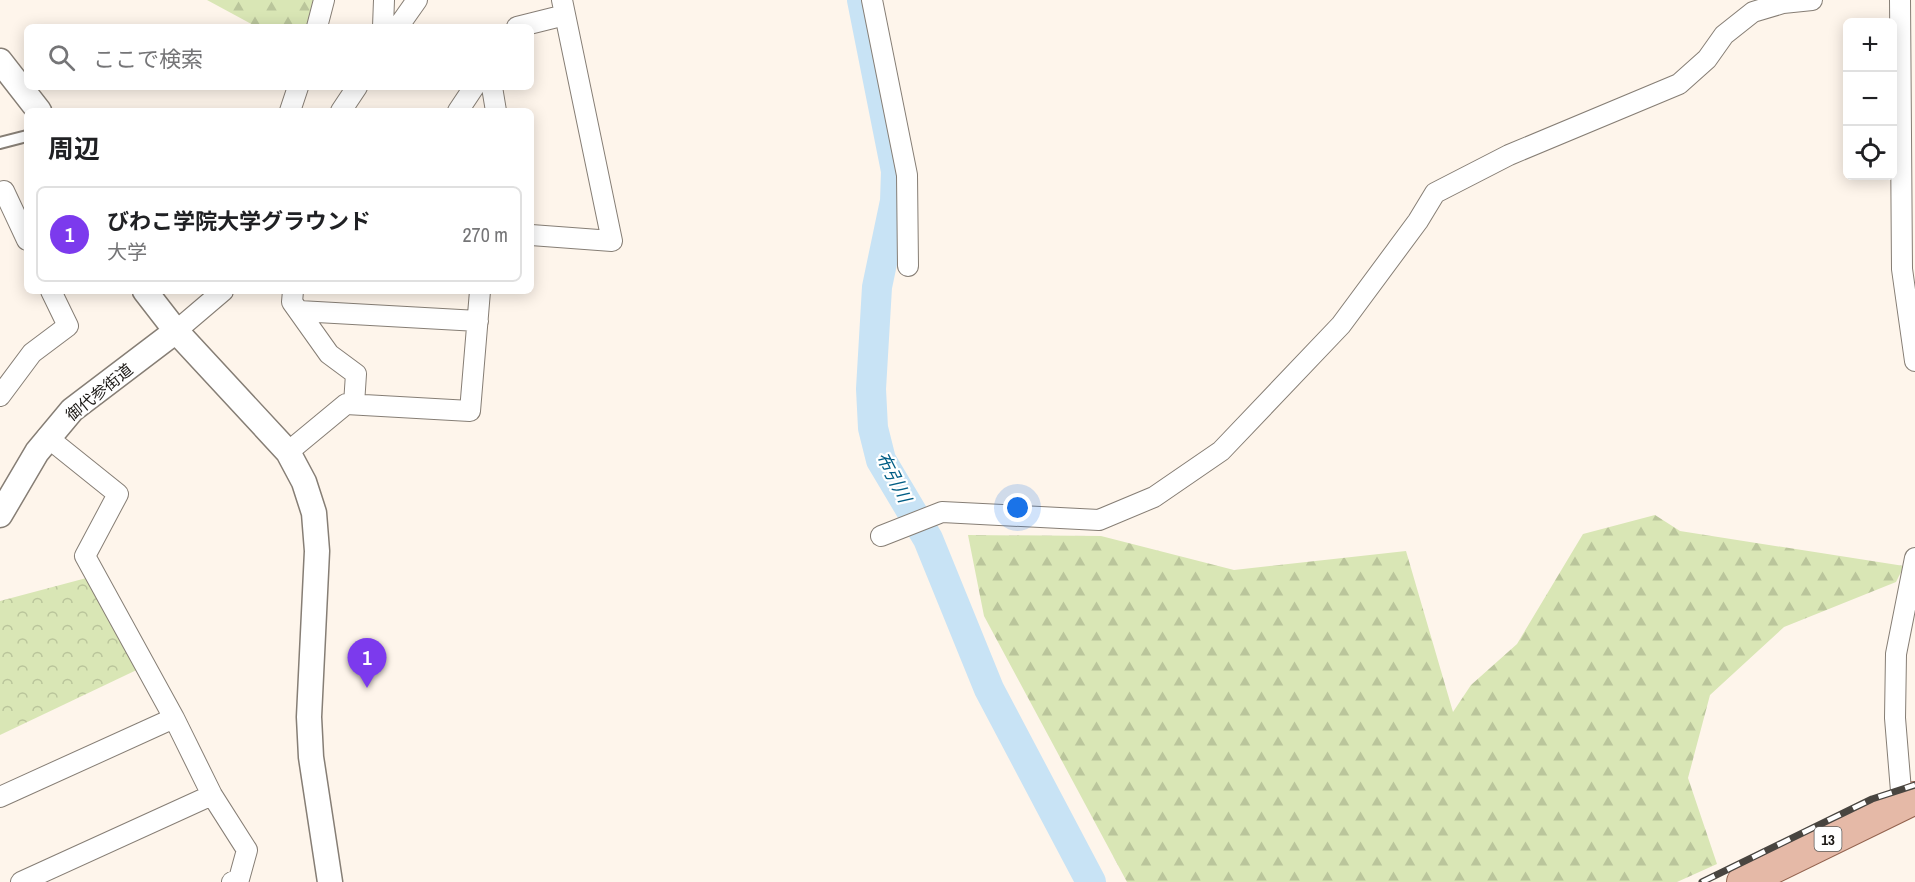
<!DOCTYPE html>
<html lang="ja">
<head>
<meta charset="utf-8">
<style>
	:root { --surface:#fff; --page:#f2f2f2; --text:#202124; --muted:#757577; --line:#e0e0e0; --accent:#7c3aed }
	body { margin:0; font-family:"Archivo Narrow","Noto Sans JP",sans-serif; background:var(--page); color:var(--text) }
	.controls { position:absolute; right:18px; top:18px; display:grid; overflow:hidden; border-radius:9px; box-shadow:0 3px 15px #0003 }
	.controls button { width:54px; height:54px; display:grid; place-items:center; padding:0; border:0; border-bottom:2px solid var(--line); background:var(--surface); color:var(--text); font:30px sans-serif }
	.you { position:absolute; left:1018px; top:508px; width:21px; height:21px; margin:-15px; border:4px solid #fff; border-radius:50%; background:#1a73e8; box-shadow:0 0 0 9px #1a73e833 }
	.badge { display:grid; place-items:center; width:39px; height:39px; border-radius:50%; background:var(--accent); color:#fff; font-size:20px; font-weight:700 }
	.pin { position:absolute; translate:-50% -50px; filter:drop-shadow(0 2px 3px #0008) }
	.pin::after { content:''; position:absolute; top:32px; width:21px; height:18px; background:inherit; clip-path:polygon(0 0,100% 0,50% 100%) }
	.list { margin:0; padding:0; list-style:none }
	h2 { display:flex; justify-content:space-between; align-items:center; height:78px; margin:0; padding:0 24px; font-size:26px }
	h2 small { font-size:20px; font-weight:400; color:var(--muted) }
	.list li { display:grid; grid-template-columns:39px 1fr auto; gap:18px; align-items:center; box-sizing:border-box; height:96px; margin:0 12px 12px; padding:0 12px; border:2px solid var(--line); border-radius:9px }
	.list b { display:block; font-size:22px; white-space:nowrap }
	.list p { margin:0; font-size:20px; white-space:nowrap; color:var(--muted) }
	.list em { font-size:20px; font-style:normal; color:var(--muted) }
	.icon { flex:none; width:33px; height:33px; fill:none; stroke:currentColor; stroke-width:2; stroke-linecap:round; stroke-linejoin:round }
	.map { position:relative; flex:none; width:1915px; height:882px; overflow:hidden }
	.search { position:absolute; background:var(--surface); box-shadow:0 3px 15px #0003; left:24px; top:24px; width:510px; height:66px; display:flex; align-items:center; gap:15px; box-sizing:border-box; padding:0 21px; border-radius:9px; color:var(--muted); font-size:22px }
	.panel { position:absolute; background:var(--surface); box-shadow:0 3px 15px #0003; left:24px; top:108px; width:510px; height:186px; border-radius:9px }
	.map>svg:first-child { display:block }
	.forest { fill:url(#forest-firs) }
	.park { fill:url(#park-crowns) }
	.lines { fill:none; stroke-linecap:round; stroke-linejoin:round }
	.river { stroke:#c8e3f5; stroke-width:30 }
	.service-casing { stroke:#867e75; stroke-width:14 }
	.minor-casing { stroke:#867e75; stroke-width:22 }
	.tertiary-casing { stroke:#867e75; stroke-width:27 }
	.primary-casing { stroke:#93624e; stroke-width:34 }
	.service { stroke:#fff; stroke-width:10 }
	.minor { stroke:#fff; stroke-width:20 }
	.tertiary { stroke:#fff; stroke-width:24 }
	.primary { stroke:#e5b9a7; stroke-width:32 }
	.rail-casing { stroke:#494540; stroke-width:7 }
	.rail { stroke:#fff; stroke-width:4.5; stroke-dasharray:14; stroke-linecap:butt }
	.labels { text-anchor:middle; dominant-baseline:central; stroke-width:4.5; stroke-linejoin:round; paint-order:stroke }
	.shield { fill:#fff; stroke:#5f5d5b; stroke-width:1.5 }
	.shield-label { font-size:15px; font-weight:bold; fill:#1b1815 }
	.street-label { font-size:16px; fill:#1b1815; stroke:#fff }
	.water-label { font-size:18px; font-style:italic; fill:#005d85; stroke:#fff }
</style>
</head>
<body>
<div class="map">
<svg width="1915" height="882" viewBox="0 0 1915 882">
	<defs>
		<pattern id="forest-firs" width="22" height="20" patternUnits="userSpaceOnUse" patternTransform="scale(1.5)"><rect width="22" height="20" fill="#d9e6b5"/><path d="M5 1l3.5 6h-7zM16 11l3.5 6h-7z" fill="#bac59b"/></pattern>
		<pattern id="park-crowns" width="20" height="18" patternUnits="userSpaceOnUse" patternTransform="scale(1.5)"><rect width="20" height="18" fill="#d9e6b5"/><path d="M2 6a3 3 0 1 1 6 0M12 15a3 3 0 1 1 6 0" fill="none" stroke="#bac59b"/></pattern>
	</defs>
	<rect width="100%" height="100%" fill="#fef5eb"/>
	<!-- forest -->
	<path class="forest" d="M207,0h107l-8,27h-49z
		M1655,515l25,16 224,35 -8,16 -112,45 -74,68 -22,83 29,86 -40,18h-550l-143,-266 -16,-81 133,1 133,34 172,-19 47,161 18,-27 46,-41 66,-110z"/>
	<!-- park -->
	<path class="park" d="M94,576l51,90 -145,69v-134z"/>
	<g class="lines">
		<!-- river -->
		<path class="river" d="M862,0l34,171 -1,30 -18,86 -6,102 2,39 8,32 47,79 61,150 102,193"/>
		<defs>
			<path id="service" d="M0,143l27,-7"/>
			<path id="minor" d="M872,0l35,175 1,91
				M1900,0l2,269 13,92
				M317,27l7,-27
				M383,27l1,-27
				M398,27l19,-27
				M517,27l48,-12
				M492,87l4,24
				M290,111l8,-24
				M341,111l16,-24
				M458,111l16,-24
				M0,193l4,-2 23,49
				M531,235l81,6 -50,-241
				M293,291l-1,11 37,52 27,20 -2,30
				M299,311l179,10
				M176,331l47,-40
				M0,396l32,-43 36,-27 -17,-35
				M47,437l71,57 -33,62 89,162 38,77 35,55 -8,29 -7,3
				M288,452l58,-48 124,7 10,-120
				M881,536l61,-24 157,8 55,-23 67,-46 120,-126 77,-104 17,-28 74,-38 170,-71 28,-25 17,-24 29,-23 30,-9 29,-3
				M0,797l174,-79
				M1902,803l-7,-85 1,-64 19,-96
				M21,882l191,-87"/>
			<path id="tertiary" d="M0,61l39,50
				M145,291l31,40 112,121 16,30 10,31 3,38 -8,166 2,40 19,125
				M0,515l37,-63 35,-42 104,-79"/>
			<path id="primary" d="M1743,882l172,-84"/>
		</defs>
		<!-- service casing -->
		<use href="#service" class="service-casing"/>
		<!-- minor casing -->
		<use href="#minor" class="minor-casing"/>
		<!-- tertiary casing -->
		<use href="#tertiary" class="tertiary-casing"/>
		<!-- primary casing -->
		<use href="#primary" class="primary-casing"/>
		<!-- service -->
		<use href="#service" class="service"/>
		<!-- minor -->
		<use href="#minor" class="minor"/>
		<!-- tertiary -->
		<use href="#tertiary" class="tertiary"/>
		<!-- primary -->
		<use href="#primary" class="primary"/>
		<defs>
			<path id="rail" d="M1702,882l170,-83 43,-14"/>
		</defs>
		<!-- rail casing -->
		<use href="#rail" class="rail-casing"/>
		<!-- rail -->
		<use href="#rail" class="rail"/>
	</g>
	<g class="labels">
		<!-- shield labels -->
		<rect class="shield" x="1814.5" y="827" width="27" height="24" rx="4.5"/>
		<g class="shield-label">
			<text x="1828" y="839">13</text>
		</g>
		<!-- street labels -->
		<g class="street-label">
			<text transform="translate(99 392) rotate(-39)">御代参街道</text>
		</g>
		<!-- water labels -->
		<g class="water-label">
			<text transform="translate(894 477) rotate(63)">布引川</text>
		</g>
	</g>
</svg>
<div class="controls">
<button>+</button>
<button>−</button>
<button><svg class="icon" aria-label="locate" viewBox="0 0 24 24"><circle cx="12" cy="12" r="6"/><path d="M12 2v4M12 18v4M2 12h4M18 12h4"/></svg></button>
</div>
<div class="you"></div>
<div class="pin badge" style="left:367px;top:688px">1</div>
<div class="search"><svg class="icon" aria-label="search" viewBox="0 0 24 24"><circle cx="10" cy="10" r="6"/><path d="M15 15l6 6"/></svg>ここで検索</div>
<section class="panel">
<h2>周辺<small></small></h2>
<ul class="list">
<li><span class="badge">1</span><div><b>びわこ学院大学グラウンド</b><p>大学</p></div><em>270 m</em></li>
</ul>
</section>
</div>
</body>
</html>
